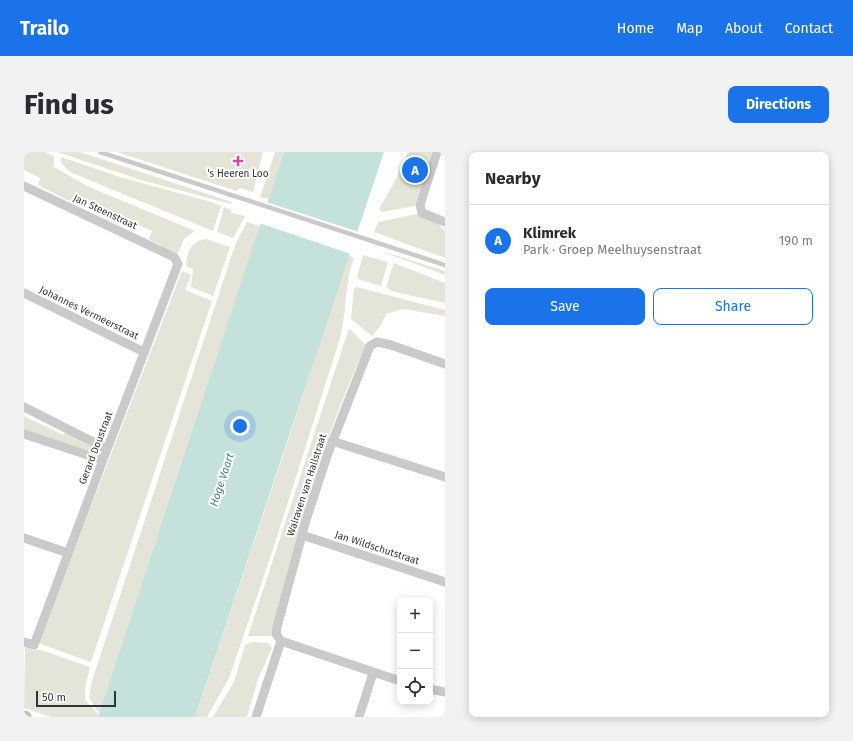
<!DOCTYPE html>
<html lang="en">
<head>
<meta charset="utf-8">
<style>
	:root { --surface:#fff; --page:#f2f2f3; --text:#2b2b33; --muted:#7c7c81; --line:#e1e1e2; --accent:#1a73e8 }
	body { margin:0; font-family:"Fira Sans",sans-serif; background:var(--page); color:var(--text) }
	.controls { position:absolute; right:12px; bottom:12px; display:grid; overflow:hidden; border-radius:8px; box-shadow:0 2px 10px #0003 }
	.controls button { width:36px; height:36px; display:grid; place-items:center; padding:0; border:0; border-bottom:1px solid var(--line); background:var(--surface); color:var(--text); font:20px sans-serif }
	.scale { position:absolute; left:12px; bottom:10px; width:80px; box-sizing:border-box; padding-left:4px; border:2px solid #333; border-top:0; font-size:11px; line-height:14px; white-space:nowrap; color:#333; -webkit-text-stroke:3px #fff; paint-order:stroke }
	.you { position:absolute; left:216px; top:274px; width:14px; height:14px; margin:-10px; border:3px solid #fff; border-radius:50%; background:#1a73e8; box-shadow:0 0 0 6px #1a73e833 }
	.badge { display:grid; place-items:center; width:26px; height:26px; border-radius:50%; background:var(--accent); color:#fff; font-size:13px; font-weight:700 }
	.pin { position:absolute; translate:-50% -50%; border:2px solid #fff; box-shadow:0 1px 4px #0006 }
	.list { margin:0; padding:0; list-style:none }
	h2 { display:flex; justify-content:space-between; align-items:center; height:52px; margin:0; padding:0 16px; font-size:17px }
	h2 small { font-size:13px; font-weight:400; color:var(--muted) }
	.list li { display:grid; grid-template-columns:26px 1fr auto; gap:12px; align-items:center; box-sizing:border-box; height:72px; padding:0 16px; border-top:1px solid var(--line) }
	.list b { display:block; font-size:15px; white-space:nowrap }
	.list p { margin:0; font-size:13px; white-space:nowrap; color:var(--muted) }
	.list em { font-size:13px; font-style:normal; color:var(--muted) }
	.actions { display:flex; gap:8px; padding:12px 16px }
	.actions a { flex:1; padding:9px 0; border:1px solid var(--accent); border-radius:8px; text-align:center; font-size:14px; color:var(--accent) }
	.actions .main { background:var(--accent); color:#fff }
	.icon { flex:none; width:22px; height:22px; fill:none; stroke:currentColor; stroke-width:2; stroke-linecap:round; stroke-linejoin:round }
	.map { position:relative; flex:none; width:421px; height:565px; overflow:hidden; border-radius:8px }
	header { display:flex; align-items:center; gap:24px; box-sizing:border-box; height:56px; padding:0 20px; background:var(--accent); color:#fff }
	header strong { font-size:19px }
	nav { display:flex; gap:22px; margin-inline-start:auto; font-size:14px }
	.intro { display:flex; align-items:center; justify-content:space-between; box-sizing:border-box; height:96px; padding:0 24px }
	h1 { margin:0; font-size:28px }
	.button { padding:10px 18px; border-radius:8px; background:var(--accent); color:#fff; font-size:14px; font-weight:700 }
	main { display:flex; gap:24px; padding:0 24px }
	aside { flex:1; background:var(--surface); border-radius:8px; box-shadow:0 2px 10px #0003 }
	.map>svg:first-child { display:block }
	.green { fill:#e5e4d9 }
	.water { fill:#c4e1db }
	.pier { fill:#fff }
	.lines { fill:none; stroke-linecap:round; stroke-linejoin:round }
	.lane { stroke:#cacaca; stroke-width:4.5 }
	.street { stroke:#cacaca; stroke-width:9 }
	.secondary { stroke:#bdbdbd; stroke-width:13 }
	.poi-dot { fill:#d34ba6; stroke:#fff; stroke-width:1.5 }
	.labels { text-anchor:middle; dominant-baseline:central; stroke-width:4; stroke-linejoin:round; paint-order:stroke }
	.poi-label { font-size:10px; fill:#333; stroke:#fff }
	.street-label { font-size:10px; fill:#333; stroke:#fff }
	.water-label { font-size:11px; font-style:italic; fill:#428174; stroke:#fff }
</style>
</head>
<body>
<header>
<strong>Trailo</strong>
<nav><a>Home</a><a>Map</a><a>About</a><a>Contact</a></nav>
</header>
<div class="intro"><h1>Find us</h1><a class="button">Directions</a></div>
<main>
<div class="map">
<svg width="421" height="565" viewBox="0 0 421 565">
	<rect width="100%" height="100%" fill="#fff"/>
	<!-- green -->
	<path class="green" d="M0,0h21l9,4v11l35,20 106,44 -11,8 -6,14h-3l-26,-14 3,-8 -28,-13 -4,7 -17,-8 4,-8 -28,-13 -4,8 -37,-19 2,-7 -16,-8z
		M33,0h23l152,50 -1,2 -90,-24z
		M93,0h146l-10,40 -13,-4 -4,3z
		M251,0h9l-15,47 -9,-2z
		M384,0h24l-17,54 -33,6 -3,-3 18,-32z
		M37,5l62,21 85,23 13,5 -8,25 -143,-59 -9,-9z
		M200,55l7,3v3l14,3 -12,22 -16,-6z
		M393,62l23,10 1,4 4,2v28l-71,-26 4,-10z
		M223,70l13,4 -160,486 -3,-1 -8,-14 3,-16 143,-436z
		M182,87l24,8 -17,49 -22,-9 2,-18 -7,-3c1,-14 5,-25 20,-27z
		M351,97l70,22v4z
		M324,103l6,3c-10,27 -7,53 -14,80l-65,205 -46,135 -22,39h-12l93,-276z
		M339,103l25,7 -7,24 -23,-7 -1,-2z
		M370,111l51,20v20l-54,-12 -5,-4z
		M158,119l9,4 -6,15 27,11 -121,361 -53,-19z
		M333,135l88,23v6l-42,-7 -17,5 -5,11 -9,11 -21,-17 3,-31z
		M325,176l17,17c-43,93 -71,191 -95,291h-23z
		M0,264l39,19 2,-3 33,18 1,1 -2,2 -73,-23z
		M229,490l15,1 4,5 -14,31 -11,38h-34l21,-35 11,-37z
		M1,495l9,3h7l49,17 -5,21v12l14,15 -1,2h-47l-27,-9z"/>
	<!-- water -->
	<path class="water" d="M260,0h100l-189,565h-97z"/>
	<!-- pier -->
	<path class="pier" d="M242,50l93,30 -8,22 -92,-31z"/>
	<g class="lines">
		<!-- lane -->
		<path class="lane" d="M76,0l345,113"/>
		<!-- street -->
		<path class="street" d="M413,0l-17,53 2,8 23,9
			M0,34l150,71 4,7 -75,196 -69,185 -10,-3
			M0,141l120,59
			M0,255l83,42
			M0,282l79,26
			M308,289l113,36
			M278,383l143,47
			M0,386l44,15
			M257,489l-5,-7 1,-7 29,-107 22,-67 42,-107 7,-4 14,3 54,19
			M406,537l15,3
			M232,565l25,-76 119,40
			M335,565l14,-44"/>
		<!-- secondary -->
		<path class="secondary" d="M0,565h1"/>
	</g>
	<!-- markers -->
	<path class="poi-dot" d="M212 3h4v4h4v4h-4v4h-4v-4h-4v-4h4z"/>
	<g class="labels">
		<!-- poi labels -->
		<g class="poi-label">
			<text x="214" y="22">'s Heeren Loo</text>
		</g>
		<!-- street labels -->
		<g class="street-label">
			<text transform="translate(81 60) rotate(25)">Jan Steenstraat</text>
			<text transform="translate(65 161) rotate(26)">Johannes Vermeerstraat</text>
			<text transform="translate(72 296) rotate(-69)">Gerard Doustraat</text>
			<text transform="translate(283 333) rotate(-72)">Walraven van Hallstraat</text>
			<text transform="translate(353 396) rotate(18)">Jan Wildschutstraat</text>
		</g>
		<!-- water labels -->
		<g class="water-label">
			<text transform="translate(198 328) rotate(-72)">Hoge Vaart</text>
		</g>
	</g>
</svg>
<div class="controls">
<button>+</button>
<button>−</button>
<button><svg class="icon" aria-label="locate" viewBox="0 0 24 24"><circle cx="12" cy="12" r="6"/><path d="M12 2v4M12 18v4M2 12h4M18 12h4"/></svg></button>
</div>
<div class="scale">50 m</div>
<div class="you"></div>
<div class="pin badge" style="left:391px;top:18px">A</div>
</div>
<aside>
<h2>Nearby<small></small></h2>
<ul class="list">
<li><span class="badge">A</span><div><b>Klimrek</b><p>Park · Groep Meelhuysenstraat</p></div><em>190 m</em></li>
</ul>
<div class="actions"><a class="main">Save</a><a>Share</a></div>
</aside>
</main>
</body>
</html>
